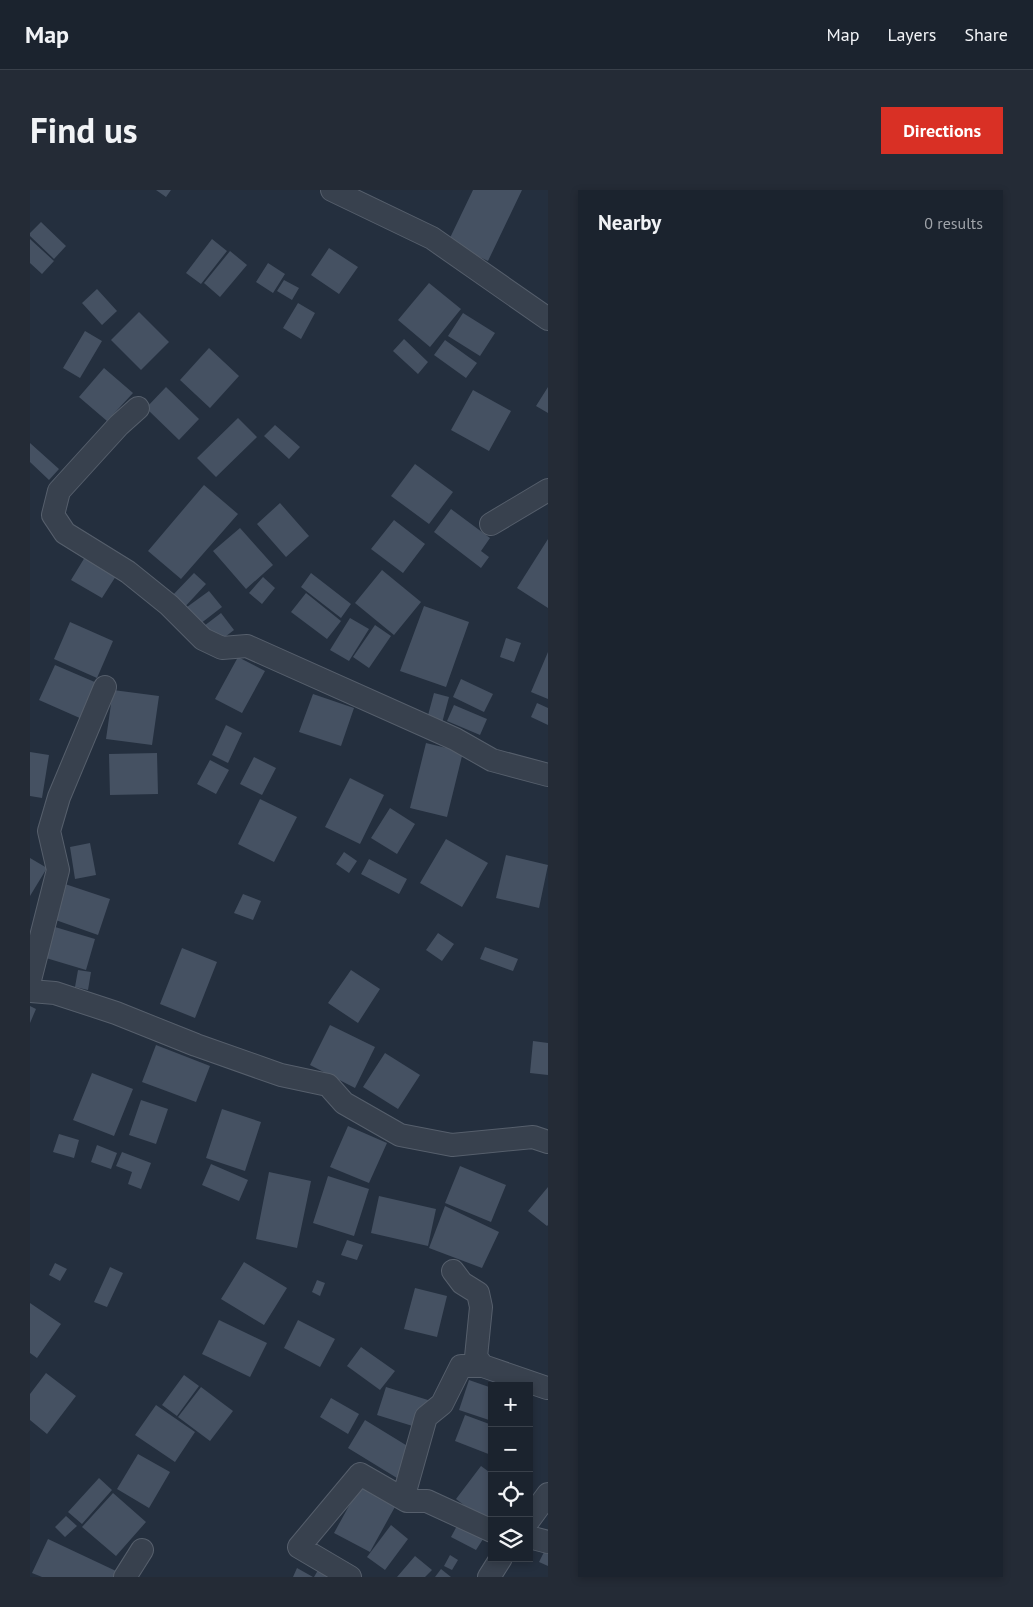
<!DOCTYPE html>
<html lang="en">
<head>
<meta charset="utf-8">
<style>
	:root { --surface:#1b232e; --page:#242b36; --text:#f1f3f6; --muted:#a0a4aa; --line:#39404a; --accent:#d93025 }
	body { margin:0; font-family:"PT Sans",sans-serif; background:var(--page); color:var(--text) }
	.controls { position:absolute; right:15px; bottom:15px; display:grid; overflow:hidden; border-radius:0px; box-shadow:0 2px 8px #0003 }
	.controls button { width:45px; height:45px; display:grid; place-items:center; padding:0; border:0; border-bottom:1px solid var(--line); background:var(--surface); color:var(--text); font:25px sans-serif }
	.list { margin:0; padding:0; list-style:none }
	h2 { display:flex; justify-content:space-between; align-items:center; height:65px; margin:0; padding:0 20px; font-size:21px }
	h2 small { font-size:16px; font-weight:400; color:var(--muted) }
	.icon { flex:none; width:28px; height:28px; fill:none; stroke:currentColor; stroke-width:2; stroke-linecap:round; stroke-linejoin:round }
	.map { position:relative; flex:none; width:518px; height:1387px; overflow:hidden; border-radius:0px }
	header { display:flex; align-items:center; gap:30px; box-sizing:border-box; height:70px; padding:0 25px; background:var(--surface); border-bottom:1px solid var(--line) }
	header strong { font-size:24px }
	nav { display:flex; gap:28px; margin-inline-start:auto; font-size:18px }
	.intro { display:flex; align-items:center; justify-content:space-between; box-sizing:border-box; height:120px; padding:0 30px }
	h1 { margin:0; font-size:35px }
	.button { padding:12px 22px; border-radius:0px; background:var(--accent); color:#fff; font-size:18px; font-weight:700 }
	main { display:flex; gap:30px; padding:0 30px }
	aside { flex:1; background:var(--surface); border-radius:0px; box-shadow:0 2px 8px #0003 }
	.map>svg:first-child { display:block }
	.building { fill:#455162 }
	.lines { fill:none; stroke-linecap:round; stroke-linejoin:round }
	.minor-casing { stroke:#565f6c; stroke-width:24 }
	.minor { stroke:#38414e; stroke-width:22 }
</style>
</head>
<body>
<header>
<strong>Map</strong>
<nav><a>Map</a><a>Layers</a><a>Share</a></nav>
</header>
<div class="intro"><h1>Find us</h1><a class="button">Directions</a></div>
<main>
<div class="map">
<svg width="518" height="1387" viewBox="0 0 518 1387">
	<rect width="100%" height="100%" fill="#242f3e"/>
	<!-- building -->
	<path class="building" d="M126,0h15l-5,7z
		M443,0h49l-34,71 -40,-19z
		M11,32l25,24 -12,13 -24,-23v-3z
		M0,49l24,22 -12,13 -12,-11z
		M182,49l15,12 -26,33 -15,-11z
		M299,58l29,19 -19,27 -28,-19z
		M200,61l17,14 -27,32 -16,-14z
		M238,73l17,11 -12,19 -17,-11z
		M254,90l15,8 -7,12 -15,-9z
		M399,93l32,26 -31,38 -32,-27z
		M67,99l20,22 -15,14 -20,-22z
		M268,113l17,10 -14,26 -18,-11z
		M109,122l30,30 -28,28 -30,-30z
		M433,123l32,20 -15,23 -32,-20z
		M55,141l17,10 -22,37 -17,-10z
		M374,149l24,23 -10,12 -25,-23z
		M415,150l32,23 -11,15 -32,-23z
		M179,158l30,28 -29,32 -30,-28z
		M74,178l29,25 -26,28 -28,-24z
		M136,197l33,32 -20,21 -33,-32z
		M518,197v26l-12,-7z
		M443,200l38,21 -22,40 -38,-21z
		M208,228l19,19 -41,40 -19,-19z
		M245,235l25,22 -11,12 -25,-23z
		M0,253l29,26 -10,11 -19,-18z
		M385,274l38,28 -24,32 -38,-28z
		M174,295l34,29 -57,65 -33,-28z
		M250,313l29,33 -23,21 -29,-33z
		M421,319l39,29 -9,13 8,6 -8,11 -47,-36z
		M364,330l31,24 -22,29 -32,-24z
		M210,338l33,37 -27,24 -33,-38z
		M518,349v69l-31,-20z
		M55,367l31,19 -14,22 -31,-18z
		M352,380l39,32 -27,33 -39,-32z
		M164,383l12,11 -24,26 -12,-12z
		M281,383l40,31 -10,14 -40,-31z
		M233,387l12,11 -13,16 -13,-11z
		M179,401l13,16 -22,17 -13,-17z
		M276,403l35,28 -14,18 -36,-27z
		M394,416l45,16 -23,65 -46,-16z
		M191,423l13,17 -17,13 -13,-17z
		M320,428l19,11 -20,32 -19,-11z
		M40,432l43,19 -16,37 -43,-19z
		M345,435l16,11 -22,32 -16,-11z
		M476,448l15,5 -7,19 -14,-5z
		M518,462v47l-17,-7z
		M208,467l27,14 -23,42 -27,-14z
		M25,475l42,18 -15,36 -43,-19z
		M431,489l32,15 -9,18 -31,-15z
		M83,500l46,6 -7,49 -46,-6z
		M404,503l15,4 -7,26 -15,-4z
		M283,504l41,14 -13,38 -42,-14z
		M507,513l11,5v17l-17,-8z
		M424,515l33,14 -7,16 -33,-14z
		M196,535l16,8 -14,30 -16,-8z
		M396,553l37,9 -16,65 -37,-9z
		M0,562l19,3 -7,43 -12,-2z
		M127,563l1,41 -48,1 -1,-41z
		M224,567l22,11 -14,27 -22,-11z
		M180,570l19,10 -13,24 -19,-10z
		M320,588l34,17 -24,49 -35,-17z
		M230,609l37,18 -23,45 -36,-18z
		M360,618l25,16 -18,30 -26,-16z
		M416,649l42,24 -26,44 -42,-24z
		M60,653l6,32 -21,4 -5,-32z
		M314,662l13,9 -8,12 -13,-9z
		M476,665l42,10 -9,43 -43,-10z
		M0,668l17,10 -17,28z
		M339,669l38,20 -8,15 -38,-20z
		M32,693l48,16 -12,36 -48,-17z
		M213,704l18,7 -8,19 -19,-7z
		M25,737l40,12 -9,31 -40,-12z
		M408,743l16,11 -12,17 -16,-11z
		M455,757l33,12 -5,12 -33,-12z
		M152,758l35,14 -22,56 -35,-14z
		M48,780l13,2 -3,18 -13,-3z
		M321,780l29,19 -22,34 -30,-20z
		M0,816l6,3 -6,14z
		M300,835l45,22 -20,41 -45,-23z
		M503,851l15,2v32l-18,-2z
		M126,855l54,21 -14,36 -54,-20z
		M355,863l35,22 -22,34 -35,-22z
		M62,883l41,16 -19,47 -41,-16z
		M111,910l27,9 -12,35 -27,-9z
		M192,919l39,13 -16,49 -39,-13z
		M318,936l39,17 -18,40 -39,-16z
		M29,944l20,6 -5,18 -21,-6z
		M67,955l20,8 -6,16 -20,-7z
		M92,962l29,11 -10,26 -13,-5 4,-12 -16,-6z
		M181,974l37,16 -9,21 -37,-16z
		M430,976l46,19 -15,37 -46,-19z
		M239,982l42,9 -14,67 -41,-9z
		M298,986l41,13 -15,47 -41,-13z
		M518,997v38l-1,1 -19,-15z
		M349,1006l57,13 -8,37 -57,-13z
		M415,1016l54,26 -17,36 -53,-20z
		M317,1050l16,5 -6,15 -16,-5z
		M214,1072l43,26 -23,37 -43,-26z
		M25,1073l12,6 -7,12 -11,-6z
		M80,1077l13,6 -16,34 -13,-5z
		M287,1090l8,3 -5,13 -8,-4z
		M385,1098l32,8 -10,41 -33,-8z
		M0,1113l31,21 -24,34 -7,-5z
		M189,1130l48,23 -17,34 -48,-23z
		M268,1130l37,19 -15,28 -36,-19z
		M331,1157l34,24 -15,19 -33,-24z
		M16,1183l30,23 -29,38 -17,-14v-26z
		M154,1185l15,11 -22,30 -15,-11z
		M439,1190l23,8v33l-33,-11z
		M171,1197l32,24 -23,30 -32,-24z
		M356,1197l42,13 -9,28 -42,-13z
		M301,1208l28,16 -11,20 -28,-17z
		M126,1215l39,27 -20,30 -40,-27z
		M435,1225l27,10 -1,30 -36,-14z
		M335,1230l49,30 -17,28 -49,-30z
		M108,1264l32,18 -21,36 -32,-19z
		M451,1276l11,8 -1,52 -35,-27z
		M69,1288l13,12 -30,34 -14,-12z
		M330,1296l36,19 -26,47 -36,-19z
		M83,1303l33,29 -30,34 -34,-29z
		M36,1326l11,10 -12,11 -10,-10z
		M429,1332l26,14 -9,14 -25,-13z
		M361,1335l17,14 -23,31 -18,-13z
		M18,1349l68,32 -3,6h-71l-10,-4z
		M514,1362l4,2v12l-9,-4z
		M420,1365l8,5 -6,10 -8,-4z
		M385,1366l17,14 -7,7h-28z
		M291,1375l15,12h-22z
		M267,1378l16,9h-20z
		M411,1379l10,8h-16z"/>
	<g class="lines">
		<defs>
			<path id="minor" d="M302,0l100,48 116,81
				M108,218l-19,17 -60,66 -6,24 12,18 63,39 41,33 34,34 19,9 25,-2 208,93 37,21 56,15
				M461,334l57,-34
				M0,790l28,-110 -9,-39 10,-34 46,-110
				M0,801l25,2 61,20 80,32 85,30 47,10 16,18 56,32 52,10 81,-8 15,5
				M423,1081l9,12 16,10 3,14 -5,50 7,9
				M499,1330l19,-26
				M462,1341l-65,-30h-20l-1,-13 20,-71 16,-13 19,-38h22l64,22
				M499,1347l19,5
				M95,1387l17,-27
				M320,1387l-51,-30 61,-73 47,27
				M459,1387l12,-19"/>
		</defs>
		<!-- minor casing -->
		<use href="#minor" class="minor-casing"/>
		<!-- minor -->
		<use href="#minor" class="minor"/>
	</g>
</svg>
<div class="controls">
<button>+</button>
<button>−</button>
<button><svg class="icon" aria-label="locate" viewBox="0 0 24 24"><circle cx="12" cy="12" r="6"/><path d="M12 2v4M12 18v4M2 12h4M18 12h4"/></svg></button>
<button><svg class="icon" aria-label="layers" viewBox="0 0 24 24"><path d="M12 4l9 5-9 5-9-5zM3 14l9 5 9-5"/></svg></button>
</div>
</div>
<aside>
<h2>Nearby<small>0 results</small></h2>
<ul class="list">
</ul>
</aside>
</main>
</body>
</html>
